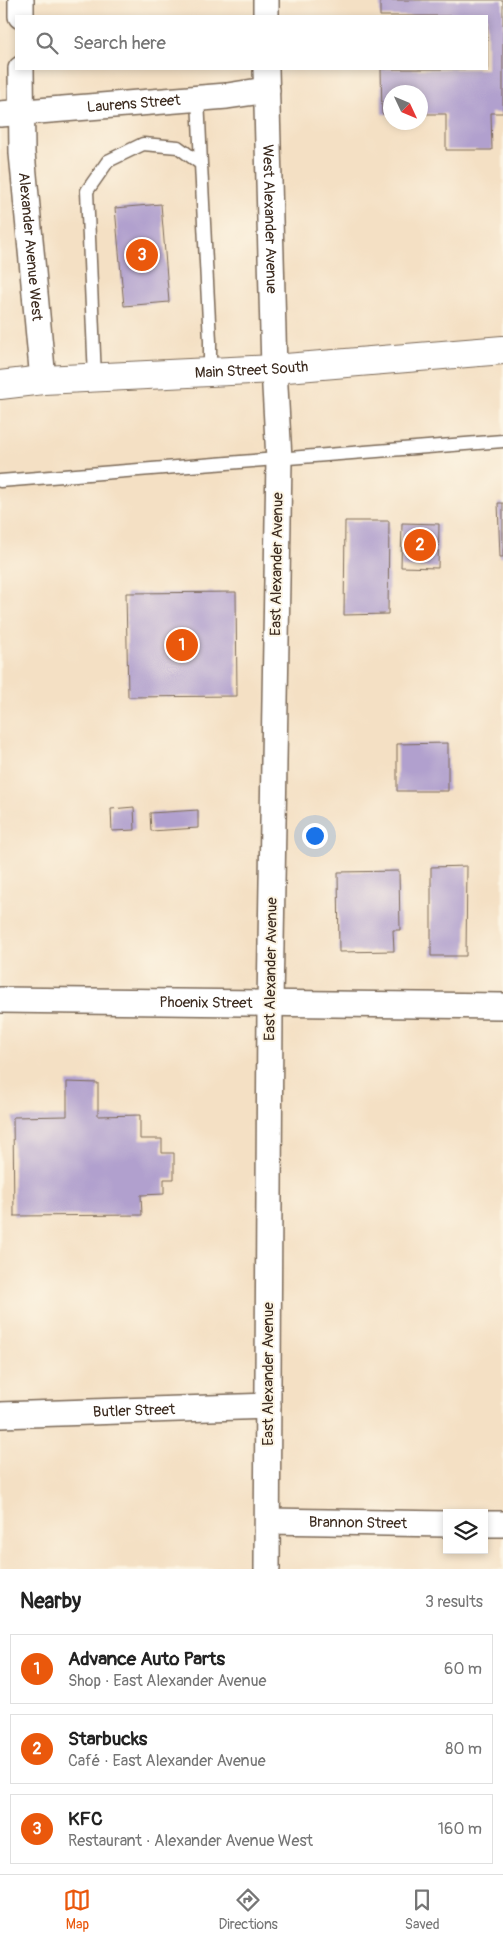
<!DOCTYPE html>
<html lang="en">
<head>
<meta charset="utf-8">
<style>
	:root { --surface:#fff; --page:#f6f6f6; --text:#222; --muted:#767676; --line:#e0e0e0; --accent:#ea580c }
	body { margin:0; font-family:Pangolin,sans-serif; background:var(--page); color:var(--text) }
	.controls { position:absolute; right:15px; bottom:15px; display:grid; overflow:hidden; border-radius:0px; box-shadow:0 2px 8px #0003 }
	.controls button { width:45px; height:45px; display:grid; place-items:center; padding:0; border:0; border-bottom:1px solid var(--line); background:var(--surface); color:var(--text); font:25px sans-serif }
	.compass { position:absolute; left:383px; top:85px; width:45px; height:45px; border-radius:50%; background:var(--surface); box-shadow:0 2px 8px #0003; rotate:134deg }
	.you { position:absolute; left:314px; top:835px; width:18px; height:18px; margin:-12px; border:4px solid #fff; border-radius:50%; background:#1a73e8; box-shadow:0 0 0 8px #1a73e833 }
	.badge { display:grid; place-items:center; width:32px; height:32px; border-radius:50%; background:var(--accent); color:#fff; font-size:16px; font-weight:700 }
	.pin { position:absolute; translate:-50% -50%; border:2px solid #fff; box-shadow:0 1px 5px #0006 }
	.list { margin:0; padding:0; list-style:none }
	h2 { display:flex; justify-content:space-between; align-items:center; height:65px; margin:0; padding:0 20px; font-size:21px }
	h2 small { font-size:16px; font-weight:400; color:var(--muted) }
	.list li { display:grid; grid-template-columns:32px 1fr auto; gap:15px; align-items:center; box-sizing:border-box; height:70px; margin:0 10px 10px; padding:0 10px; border:1px solid var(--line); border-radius:0px }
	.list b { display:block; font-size:19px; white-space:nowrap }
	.list p { margin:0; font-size:16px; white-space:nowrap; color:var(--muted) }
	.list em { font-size:16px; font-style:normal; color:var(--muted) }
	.icon { flex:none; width:28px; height:28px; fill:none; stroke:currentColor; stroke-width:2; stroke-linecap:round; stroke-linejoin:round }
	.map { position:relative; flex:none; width:503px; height:1569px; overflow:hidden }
	.search { position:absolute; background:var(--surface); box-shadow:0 2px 8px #0003; left:15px; right:15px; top:15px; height:55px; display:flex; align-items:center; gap:12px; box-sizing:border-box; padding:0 18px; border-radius:0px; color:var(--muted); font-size:19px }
	.sheet { height:305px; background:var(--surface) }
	nav { display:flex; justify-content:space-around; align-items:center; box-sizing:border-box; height:70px; border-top:1px solid var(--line); background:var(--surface); font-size:14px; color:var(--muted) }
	nav a { display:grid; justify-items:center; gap:2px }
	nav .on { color:var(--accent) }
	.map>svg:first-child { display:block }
	.building { fill:#b1a0ce }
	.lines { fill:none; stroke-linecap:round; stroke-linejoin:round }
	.service-casing { stroke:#7c6a58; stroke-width:15 }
	.minor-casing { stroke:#7c6a58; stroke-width:28 }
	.primary-casing { stroke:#7c6a58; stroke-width:30 }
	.service { stroke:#fff; stroke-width:12 }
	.minor { stroke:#fff; stroke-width:25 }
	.primary { stroke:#fff; stroke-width:28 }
	.labels { text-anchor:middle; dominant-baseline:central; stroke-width:4; stroke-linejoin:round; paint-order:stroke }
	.street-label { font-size:15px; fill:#3b2a1e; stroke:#fcf5e5 }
</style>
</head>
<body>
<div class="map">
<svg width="503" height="1569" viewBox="0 0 503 1569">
	<rect width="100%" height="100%" fill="#fcf5e5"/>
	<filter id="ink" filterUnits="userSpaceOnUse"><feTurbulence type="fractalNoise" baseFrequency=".02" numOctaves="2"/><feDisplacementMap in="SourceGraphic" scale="10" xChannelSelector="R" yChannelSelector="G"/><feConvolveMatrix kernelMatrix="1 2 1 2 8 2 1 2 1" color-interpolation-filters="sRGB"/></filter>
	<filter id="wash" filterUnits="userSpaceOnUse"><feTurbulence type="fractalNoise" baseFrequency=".0096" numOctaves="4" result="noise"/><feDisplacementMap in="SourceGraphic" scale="20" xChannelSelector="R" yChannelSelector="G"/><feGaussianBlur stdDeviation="1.12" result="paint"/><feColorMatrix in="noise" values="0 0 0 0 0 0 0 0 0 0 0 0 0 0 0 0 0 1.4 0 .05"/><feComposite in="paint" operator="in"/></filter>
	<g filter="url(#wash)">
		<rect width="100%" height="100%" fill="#f4e0c4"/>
		<g id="blocks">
			<!-- building -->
			<path class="building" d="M380,0h123v113h-12l1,37h-46v-36h-26v-22h-30v22h-8l-1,-45h106v-53h-107z
				M161,204l8,98 -45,4 -9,-98z
				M498,503h5v54h-3z
				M345,521h44l-1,93 -44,1z
				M402,523l37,1 -1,44 -37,-1z
				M236,592l1,104 -109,1 -2,-104z
				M448,743v48h-51v-47z
				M134,807l1,23 -23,1 -1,-22z
				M198,810v18l-47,3 -1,-18z
				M467,866l-1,90h-35v-89z
				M399,871l1,59h-7l1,21 -55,1 -1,-80z
				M67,1082l31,1v33l42,-1v24h22v14h12v26h-10v15l-23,1 1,20 -128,1 -1,-99 54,-1z"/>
		</g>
	</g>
	<g filter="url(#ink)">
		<use href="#blocks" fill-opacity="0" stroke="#7c6a58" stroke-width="1"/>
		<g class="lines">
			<defs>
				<path id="service" d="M198,98l3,66
					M95,378l-8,-187 21,-30 35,-17 35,3 23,17 9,177v32
					M0,481l503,-40"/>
				<g id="minor">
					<path d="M21,0v16"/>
					<path d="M266,0v16"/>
					<path id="s1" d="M21,69l1,84 21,227"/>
					<path id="s2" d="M266,69l8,300 5,90 -9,545 -3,565"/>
					<path id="s3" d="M0,114l227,-18 40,-6"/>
					<path id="s4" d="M0,1000l503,6"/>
					<path id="s5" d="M0,1415l268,-9"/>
					<path id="s6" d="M268,1521l179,3"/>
					<path d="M484,1524h19"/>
				</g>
				<g id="primary">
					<path id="s7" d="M0,385l43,-5 231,-11 229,-19"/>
				</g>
			</defs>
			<!-- service casing -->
			<use href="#service" class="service-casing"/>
			<!-- minor casing -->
			<use href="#minor" class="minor-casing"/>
			<!-- primary casing -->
			<use href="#primary" class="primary-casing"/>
			<!-- service -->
			<use href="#service" class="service"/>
			<!-- minor -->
			<use href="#minor" class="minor"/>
			<!-- primary -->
			<use href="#primary" class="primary"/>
		</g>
	</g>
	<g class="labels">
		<!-- street labels -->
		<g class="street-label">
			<text stroke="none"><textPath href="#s3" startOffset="134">Laurens Street</textPath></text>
			<text stroke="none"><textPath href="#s2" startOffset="150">West Alexander Avenue</textPath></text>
			<text stroke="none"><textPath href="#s1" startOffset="178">Alexander Avenue West</textPath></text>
			<text stroke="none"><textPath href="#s7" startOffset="252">Main Street South</textPath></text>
			<text transform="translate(277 564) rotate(-89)">East Alexander Avenue</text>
			<text transform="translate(271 969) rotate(-89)">East Alexander Avenue</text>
			<text stroke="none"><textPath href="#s4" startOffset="206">Phoenix Street</textPath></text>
			<text transform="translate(268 1374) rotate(-90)">East Alexander Avenue</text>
			<text stroke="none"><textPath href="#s5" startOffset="134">Butler Street</textPath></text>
			<text stroke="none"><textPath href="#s6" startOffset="90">Brannon Street</textPath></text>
		</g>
	</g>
</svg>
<div class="controls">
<button><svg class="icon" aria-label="layers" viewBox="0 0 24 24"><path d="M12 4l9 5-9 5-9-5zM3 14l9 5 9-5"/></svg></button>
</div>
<svg class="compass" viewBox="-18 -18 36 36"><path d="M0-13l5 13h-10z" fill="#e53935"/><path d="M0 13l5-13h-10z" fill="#767676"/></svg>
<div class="you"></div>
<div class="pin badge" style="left:182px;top:645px">1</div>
<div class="pin badge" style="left:420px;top:545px">2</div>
<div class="pin badge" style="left:142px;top:255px">3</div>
<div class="search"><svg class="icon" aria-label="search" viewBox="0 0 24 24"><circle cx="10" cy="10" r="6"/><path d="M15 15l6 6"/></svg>Search here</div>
</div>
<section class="sheet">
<h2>Nearby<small>3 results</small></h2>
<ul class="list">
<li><span class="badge">1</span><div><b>Advance Auto Parts</b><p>Shop · East Alexander Avenue</p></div><em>60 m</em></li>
<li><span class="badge">2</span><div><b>Starbucks</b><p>Café · East Alexander Avenue</p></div><em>80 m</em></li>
<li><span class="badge">3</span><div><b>KFC</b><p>Restaurant · Alexander Avenue West</p></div><em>160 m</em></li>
</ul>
</section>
<nav>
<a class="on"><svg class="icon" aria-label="map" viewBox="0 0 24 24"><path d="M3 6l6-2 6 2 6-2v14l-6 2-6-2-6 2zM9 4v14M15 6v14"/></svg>Map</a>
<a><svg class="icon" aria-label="directions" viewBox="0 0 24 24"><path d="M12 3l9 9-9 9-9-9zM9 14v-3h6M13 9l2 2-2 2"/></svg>Directions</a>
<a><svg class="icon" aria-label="saved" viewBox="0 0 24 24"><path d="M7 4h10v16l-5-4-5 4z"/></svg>Saved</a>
</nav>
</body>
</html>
